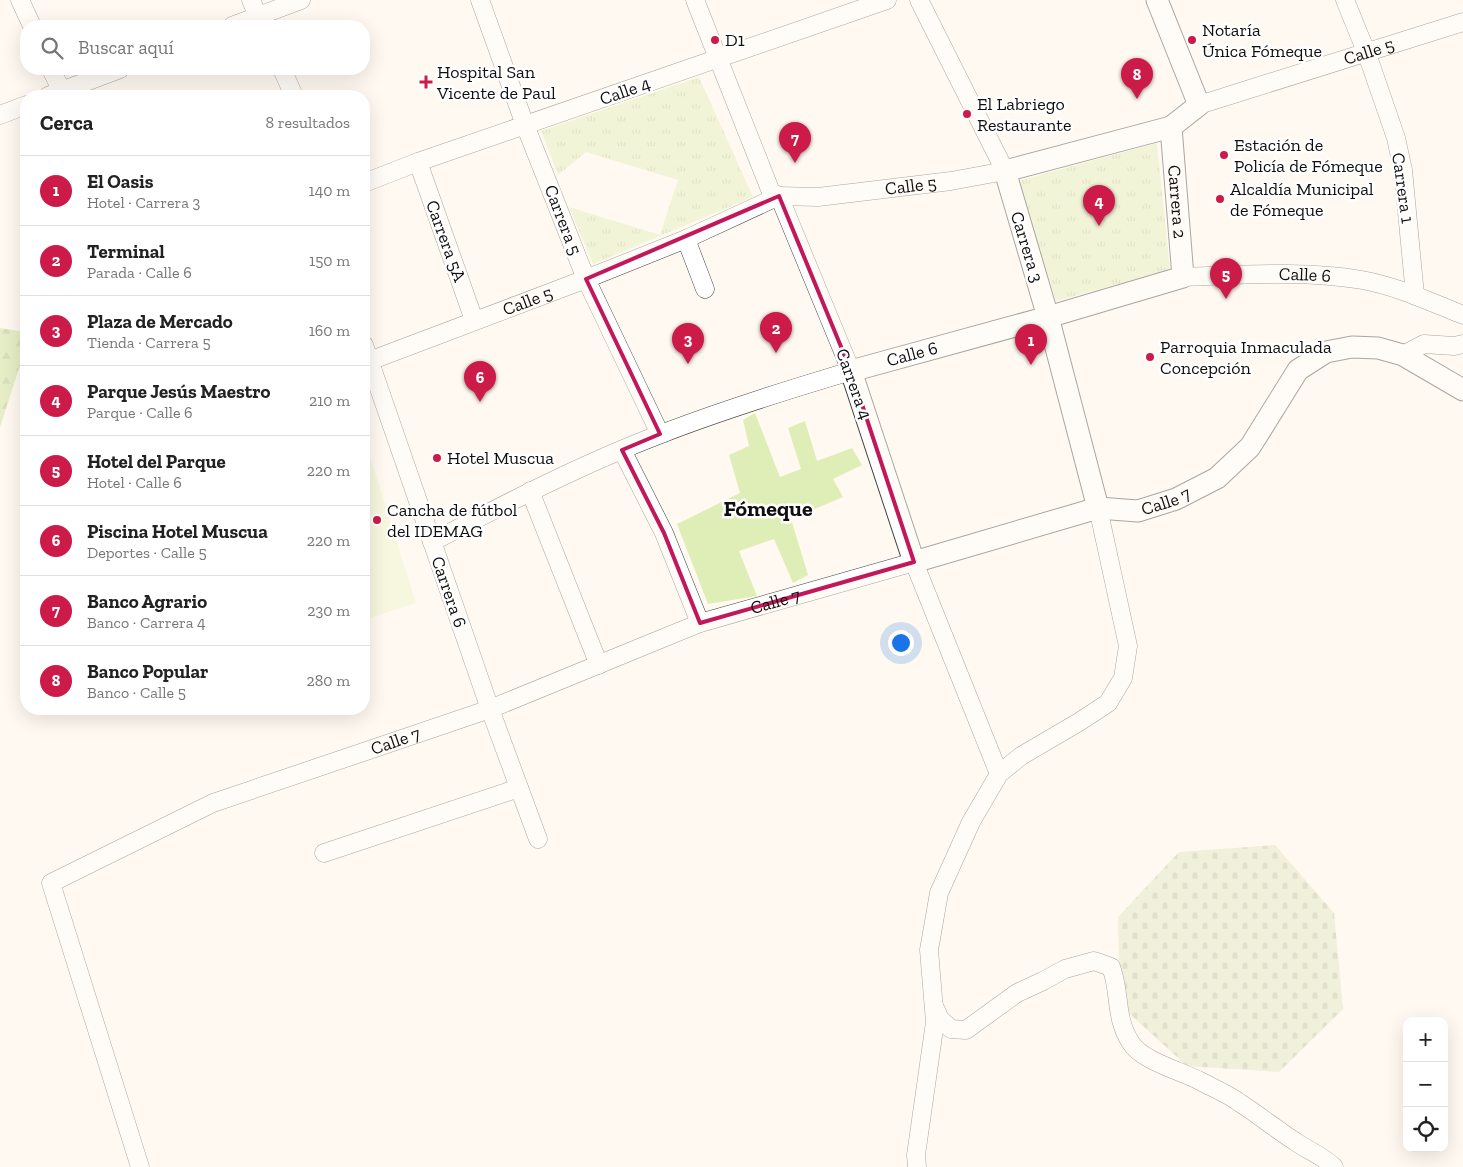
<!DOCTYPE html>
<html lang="es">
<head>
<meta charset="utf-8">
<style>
	:root { --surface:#fff; --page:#f2f2f2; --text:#222; --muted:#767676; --line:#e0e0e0; --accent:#cc1a49 }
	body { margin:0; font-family:"Zilla Slab",serif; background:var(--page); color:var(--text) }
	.controls { position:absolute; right:15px; bottom:15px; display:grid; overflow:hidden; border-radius:10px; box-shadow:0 5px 20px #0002 }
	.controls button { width:45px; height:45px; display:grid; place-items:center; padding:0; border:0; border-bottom:1px solid var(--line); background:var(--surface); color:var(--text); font:25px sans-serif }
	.you { position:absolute; left:900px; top:642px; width:18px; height:18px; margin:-12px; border:4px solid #fff; border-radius:50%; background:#1a73e8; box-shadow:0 0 0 8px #1a73e833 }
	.badge { display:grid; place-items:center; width:32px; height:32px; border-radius:50%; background:var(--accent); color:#fff; font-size:16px; font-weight:700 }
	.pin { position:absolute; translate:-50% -41px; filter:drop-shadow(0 1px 2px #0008) }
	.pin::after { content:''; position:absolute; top:26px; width:18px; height:15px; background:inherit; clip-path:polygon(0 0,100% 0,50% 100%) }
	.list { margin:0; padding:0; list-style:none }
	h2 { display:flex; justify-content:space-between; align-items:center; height:65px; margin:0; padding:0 20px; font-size:21px }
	h2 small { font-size:16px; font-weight:400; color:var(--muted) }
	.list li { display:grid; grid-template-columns:32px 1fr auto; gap:15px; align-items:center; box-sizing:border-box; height:70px; padding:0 20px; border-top:1px solid var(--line) }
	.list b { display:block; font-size:19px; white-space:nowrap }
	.list p { margin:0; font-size:16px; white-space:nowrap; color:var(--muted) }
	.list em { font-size:16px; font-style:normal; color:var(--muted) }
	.icon { flex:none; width:28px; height:28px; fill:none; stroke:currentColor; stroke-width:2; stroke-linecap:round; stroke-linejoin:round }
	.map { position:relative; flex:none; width:1463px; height:1167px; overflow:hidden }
	.search { position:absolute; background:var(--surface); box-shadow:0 5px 20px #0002; left:20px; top:20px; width:350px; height:55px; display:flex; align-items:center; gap:12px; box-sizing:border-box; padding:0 18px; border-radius:20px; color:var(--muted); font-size:19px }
	.panel { position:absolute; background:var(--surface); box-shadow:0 5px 20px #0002; left:20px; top:90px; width:350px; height:625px; border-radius:20px }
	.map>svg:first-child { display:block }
	.grass { fill:#dfeeb7 }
	.forest { fill:url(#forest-firs) }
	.cemetery { fill:url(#cemetery-stones) }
	.park { fill:url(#park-tufts) }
	.pitch { fill:#eef4c9 }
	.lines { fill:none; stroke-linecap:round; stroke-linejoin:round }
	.minor-casing { stroke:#424242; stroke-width:19 }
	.tertiary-casing { stroke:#424242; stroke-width:23 }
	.minor { stroke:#fff; stroke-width:18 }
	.tertiary { stroke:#fff; stroke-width:21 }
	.marked { fill:none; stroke:#c2185b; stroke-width:4; stroke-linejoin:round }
	.poi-dot { fill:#cc1a49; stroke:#fff; stroke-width:2 }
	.labels { text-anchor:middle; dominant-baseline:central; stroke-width:5; stroke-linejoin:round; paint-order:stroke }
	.poi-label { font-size:18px; fill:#0f0f0f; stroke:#fff; text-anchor:start }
	.street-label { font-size:18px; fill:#0f0f0f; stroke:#fff }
	.district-label { font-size:22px; font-weight:bold; fill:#0f0f0f; stroke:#fff }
</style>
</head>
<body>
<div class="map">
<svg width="1463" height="1167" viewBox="0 0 1463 1167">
	<defs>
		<pattern id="forest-firs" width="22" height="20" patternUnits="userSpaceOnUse" patternTransform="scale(1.25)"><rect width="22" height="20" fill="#c7e094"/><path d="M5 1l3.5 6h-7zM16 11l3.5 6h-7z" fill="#aabf7e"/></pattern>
		<pattern id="cemetery-stones" width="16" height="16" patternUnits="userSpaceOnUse" patternTransform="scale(1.25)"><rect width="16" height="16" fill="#e0e4bf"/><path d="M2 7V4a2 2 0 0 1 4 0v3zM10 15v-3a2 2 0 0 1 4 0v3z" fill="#bfc2a3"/></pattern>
		<pattern id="park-tufts" width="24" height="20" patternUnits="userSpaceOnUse" patternTransform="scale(1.25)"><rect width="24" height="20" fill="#dfeeb7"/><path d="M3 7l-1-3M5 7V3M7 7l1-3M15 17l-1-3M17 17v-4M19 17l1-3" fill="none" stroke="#becb9c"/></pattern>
	</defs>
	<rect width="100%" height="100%" fill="#fff9f1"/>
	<!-- grass -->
	<path class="grass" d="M755,413l25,64 21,-8 -13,-41 17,-7 12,40 35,-13 10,17 -29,14 10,18 -52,22 17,56 -15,8 -19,-44 -35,12 18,45 -49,8 -31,-80 63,-31 -11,-38 20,-9 -6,-26z"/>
	<!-- forest -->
	<path class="forest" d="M0,328l26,4v15l-26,80z"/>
	<!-- cemetery -->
	<path class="cemetery" d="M1275,845l59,68 9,96 -64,63 -92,-6 -67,-61 -2,-88 61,-65z"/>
	<!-- park -->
	<path class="park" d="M699,77l54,120 -160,67 -24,-57 91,28 18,-55 -92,-28 -28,23 -17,-44z
		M1157,143l13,127 -114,31 -38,-120z"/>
	<!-- pitch -->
	<path class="pitch" d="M364,437l52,166 -52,17z"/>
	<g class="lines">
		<defs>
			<g id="minor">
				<path d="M20,0l12,26"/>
				<path d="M251,0l11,26"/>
				<path d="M480,0l45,125 61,154 74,155"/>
				<path d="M1345,0l22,54 29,84 7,32 12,125"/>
				<path d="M232,26l69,-26"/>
				<path d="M51,69l13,27"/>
				<path d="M282,69l12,27"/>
				<path d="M48,96l72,-27"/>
				<path id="s1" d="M1199,105l264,-83"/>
				<path d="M0,115l26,-10"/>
				<path d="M418,162l56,158"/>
				<path d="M364,183l54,-21 469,-162"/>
				<path d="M686,239l19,50"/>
				<path id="s2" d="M1183,277c59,-2 120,-7 179,3 34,6 69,22 101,35"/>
				<path d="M364,345l126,364 48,130"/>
				<path d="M1403,355l21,-11 30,2 9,-2"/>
				<path id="s3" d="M364,363l222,-84 100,-40 93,-43 39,1 133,-16 54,-10 -86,-171"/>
				<path d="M622,450l42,83 36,90"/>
				<path d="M530,491l69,174"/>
				<path d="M432,542c75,-39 150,-78 229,-108 62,-24 126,-44 190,-63l-72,-175 -8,-4 -76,-192"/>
				<path d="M324,853l195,-65"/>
				<path d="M934,1006l6,13 11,10 15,1 51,-37 26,-12 22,-12 29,-8 17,6c10,26 3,50 20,76 11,18 50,28 69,38 13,7 28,13 40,22 19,12 37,27 56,39 13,9 27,14 38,25"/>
				<path id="s4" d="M140,1167l-89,-284 162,-80 277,-94 210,-86 214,-61 85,212"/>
				<path d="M917,1167l-1,-12 19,-133 -6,-72 10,-57 32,-71 28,-48 22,-18 58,-34 29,-19 15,-25 5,-32 -30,-138"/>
			</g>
			<g id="tertiary">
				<path id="s5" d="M1171,127l12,150 -135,40 -197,54 63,191 184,-54 40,3 38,-12 41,-21 33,-31 48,-77 28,-18 26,-5 26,1 25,7 60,35"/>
				<path d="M1098,508l-50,-191 -43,-146 166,-44 28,-22 -42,-105"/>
			</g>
		</defs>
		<!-- minor casing -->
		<use href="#minor" class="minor-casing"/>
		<!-- tertiary casing -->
		<use href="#tertiary" class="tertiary-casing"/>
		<!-- minor -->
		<use href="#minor" class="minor"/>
		<!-- tertiary -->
		<use href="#tertiary" class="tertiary"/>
	</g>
	<!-- marked area -->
	<path d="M0 0H1463V1167H0ZM779,196l72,175 63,191 -214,61 -36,-90 -42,-83 38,-16 -74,-155z" fill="#fff9f1" fill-opacity=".55" fill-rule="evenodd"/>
	<path class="marked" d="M779,196l72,175 63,191 -214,61 -36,-90 -42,-83 38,-16 -74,-155z"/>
	<!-- markers -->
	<g class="poi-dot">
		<circle cx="715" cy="40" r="5"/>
		<circle cx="1192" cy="40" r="5"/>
		<path d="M423.5 74.5h5v5h5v5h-5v5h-5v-5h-5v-5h5z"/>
		<circle cx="967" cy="114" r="5"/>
		<circle cx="1224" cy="155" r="5"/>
		<circle cx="1220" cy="199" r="5"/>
		<circle cx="1150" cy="357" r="5"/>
		<circle cx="437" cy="458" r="5"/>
		<circle cx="377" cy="520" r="5"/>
	</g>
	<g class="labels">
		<!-- poi labels -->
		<g class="poi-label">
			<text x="1202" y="30">Notaría<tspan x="1202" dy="21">Única Fómeque</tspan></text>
			<text x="725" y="40">D1</text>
			<text x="437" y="72">Hospital San<tspan x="437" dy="21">Vicente de Paul</tspan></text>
			<text x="977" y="104">El Labriego<tspan x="977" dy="21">Restaurante</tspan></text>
			<text x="1234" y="145">Estación de<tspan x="1234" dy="21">Policía de Fómeque</tspan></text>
			<text x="1230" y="189">Alcaldía Municipal<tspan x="1230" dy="21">de Fómeque</tspan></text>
			<text x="1160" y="347">Parroquia Inmaculada<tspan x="1160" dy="21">Concepción</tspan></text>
			<text x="447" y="458">Hotel Muscua</text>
			<text x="387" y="510">Cancha de fútbol<tspan x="387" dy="21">del IDEMAG</tspan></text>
		</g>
		<!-- street labels -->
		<g class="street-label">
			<text stroke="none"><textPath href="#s1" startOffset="178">Calle 5</textPath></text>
			<text transform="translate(625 91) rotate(-19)">Calle 4</text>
			<text stroke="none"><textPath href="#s3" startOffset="580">Calle 5</textPath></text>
			<text transform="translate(1403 188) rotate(82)">Carrera 1</text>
			<text stroke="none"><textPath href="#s5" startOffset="75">Carrera 2</textPath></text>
			<text transform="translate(563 220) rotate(69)">Carrera 5</text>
			<text transform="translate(446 241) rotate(70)">Carrera 5A</text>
			<text transform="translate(1027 247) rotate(73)">Carrera 3</text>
			<text stroke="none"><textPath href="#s2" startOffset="122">Calle 6</textPath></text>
			<text stroke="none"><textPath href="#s3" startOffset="175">Calle 5</textPath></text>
			<text transform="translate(912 354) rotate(-15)">Calle 6</text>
			<text transform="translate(854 384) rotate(70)">Carrera 4</text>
			<text stroke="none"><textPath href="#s5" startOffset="958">Calle 7</textPath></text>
			<text transform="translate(449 592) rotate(71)">Carrera 6</text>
			<text stroke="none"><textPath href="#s4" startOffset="1076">Calle 7</textPath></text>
			<text stroke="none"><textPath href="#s4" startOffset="671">Calle 7</textPath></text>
		</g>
		<!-- district labels -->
		<g class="district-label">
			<text x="768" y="508">Fómeque</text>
		</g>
	</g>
</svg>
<div class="controls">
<button>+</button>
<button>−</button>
<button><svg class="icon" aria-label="locate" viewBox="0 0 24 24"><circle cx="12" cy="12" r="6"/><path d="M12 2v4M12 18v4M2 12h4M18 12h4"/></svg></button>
</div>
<div class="you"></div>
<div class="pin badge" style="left:1031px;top:365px">1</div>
<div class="pin badge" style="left:776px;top:353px">2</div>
<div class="pin badge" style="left:688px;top:364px">3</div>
<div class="pin badge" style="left:1099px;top:226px">4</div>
<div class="pin badge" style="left:1226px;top:299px">5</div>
<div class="pin badge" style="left:480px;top:402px">6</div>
<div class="pin badge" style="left:795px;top:163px">7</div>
<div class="pin badge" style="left:1137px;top:99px">8</div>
<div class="search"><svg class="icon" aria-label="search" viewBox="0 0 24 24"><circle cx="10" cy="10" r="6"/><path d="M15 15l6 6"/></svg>Buscar aquí</div>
<section class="panel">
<h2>Cerca<small>8 resultados</small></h2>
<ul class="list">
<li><span class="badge">1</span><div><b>El Oasis</b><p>Hotel · Carrera 3</p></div><em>140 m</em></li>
<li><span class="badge">2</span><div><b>Terminal</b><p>Parada · Calle 6</p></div><em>150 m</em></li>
<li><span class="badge">3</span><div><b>Plaza de Mercado</b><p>Tienda · Carrera 5</p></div><em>160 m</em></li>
<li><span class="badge">4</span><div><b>Parque Jesús Maestro</b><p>Parque · Calle 6</p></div><em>210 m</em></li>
<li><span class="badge">5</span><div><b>Hotel del Parque</b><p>Hotel · Calle 6</p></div><em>220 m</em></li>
<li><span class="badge">6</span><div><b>Piscina Hotel Muscua</b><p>Deportes · Calle 5</p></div><em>220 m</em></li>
<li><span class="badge">7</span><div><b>Banco Agrario</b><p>Banco · Carrera 4</p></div><em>230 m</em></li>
<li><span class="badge">8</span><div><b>Banco Popular</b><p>Banco · Calle 5</p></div><em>280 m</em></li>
</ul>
</section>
</div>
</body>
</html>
